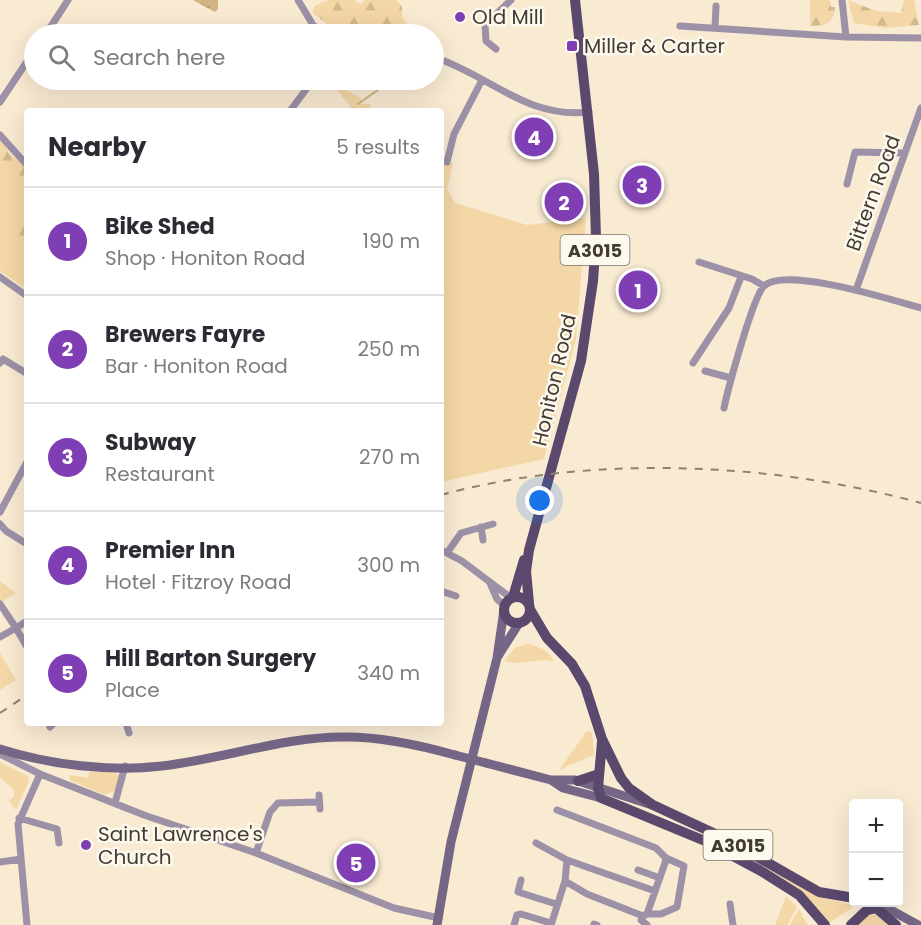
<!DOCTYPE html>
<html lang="en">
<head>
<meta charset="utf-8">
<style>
	:root { --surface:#fff; --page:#f7f7f7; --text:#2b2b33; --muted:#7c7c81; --line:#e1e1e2; --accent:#7f3eb3 }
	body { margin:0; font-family:Poppins,sans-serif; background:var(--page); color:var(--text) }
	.controls { position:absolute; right:18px; bottom:18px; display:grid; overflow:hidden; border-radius:6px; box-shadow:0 6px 24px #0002 }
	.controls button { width:54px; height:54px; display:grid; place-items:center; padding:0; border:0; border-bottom:2px solid var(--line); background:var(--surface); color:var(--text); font:30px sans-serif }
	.you { position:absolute; left:540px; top:501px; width:21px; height:21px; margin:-15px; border:4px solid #fff; border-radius:50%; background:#1a73e8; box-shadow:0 0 0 9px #1a73e833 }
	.badge { display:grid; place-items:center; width:39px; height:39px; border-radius:50%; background:var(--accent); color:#fff; font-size:20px; font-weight:700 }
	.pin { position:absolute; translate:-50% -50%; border:3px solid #fff; box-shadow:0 2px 6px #0006 }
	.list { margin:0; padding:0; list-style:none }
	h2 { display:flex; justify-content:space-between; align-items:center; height:78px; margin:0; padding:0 24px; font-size:26px }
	h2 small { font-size:20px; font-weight:400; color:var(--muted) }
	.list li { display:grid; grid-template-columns:39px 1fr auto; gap:18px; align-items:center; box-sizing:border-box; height:108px; padding:0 24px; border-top:2px solid var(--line) }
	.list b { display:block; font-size:22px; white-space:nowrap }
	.list p { margin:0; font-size:20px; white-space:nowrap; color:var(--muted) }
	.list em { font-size:20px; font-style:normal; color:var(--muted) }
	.icon { flex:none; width:33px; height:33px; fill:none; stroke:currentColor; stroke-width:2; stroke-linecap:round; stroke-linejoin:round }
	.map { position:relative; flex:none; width:921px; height:925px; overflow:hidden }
	.search { position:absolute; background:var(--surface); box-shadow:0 6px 24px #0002; left:24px; top:24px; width:420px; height:66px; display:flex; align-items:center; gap:15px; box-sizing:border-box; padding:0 21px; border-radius:33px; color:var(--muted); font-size:22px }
	.panel { position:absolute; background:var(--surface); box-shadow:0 6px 24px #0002; left:24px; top:108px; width:420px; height:618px; border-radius:6px }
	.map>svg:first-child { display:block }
	.green { fill:#f4d7a6 }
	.forest { fill:url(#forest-firs) }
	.water { fill:url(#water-ripples) }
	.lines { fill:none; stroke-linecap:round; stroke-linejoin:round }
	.stream { stroke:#d1b481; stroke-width:2 }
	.street { stroke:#9c91a7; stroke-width:7 }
	.secondary { stroke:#756686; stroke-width:9 }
	.primary { stroke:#5a486d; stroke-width:10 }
	.rail { stroke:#8d8374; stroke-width:2; stroke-dasharray:8 8; stroke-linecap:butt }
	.secondary-bridge { stroke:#756686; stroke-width:9 }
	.poi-dot { fill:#7f3eb3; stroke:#fef9ef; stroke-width:2 }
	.labels { text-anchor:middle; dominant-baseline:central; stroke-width:5; stroke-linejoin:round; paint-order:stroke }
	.shield { fill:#fef9ef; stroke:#7a746b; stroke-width:1.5 }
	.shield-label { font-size:18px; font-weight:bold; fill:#413b32 }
	.poi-label { font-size:20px; fill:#413b32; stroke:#fef9ef; text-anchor:start }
	.street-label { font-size:20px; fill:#413b32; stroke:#fef9ef }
</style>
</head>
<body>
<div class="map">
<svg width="921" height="925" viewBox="0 0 921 925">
	<defs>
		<pattern id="forest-firs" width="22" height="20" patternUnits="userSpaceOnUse" patternTransform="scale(1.5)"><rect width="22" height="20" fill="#f4d7a6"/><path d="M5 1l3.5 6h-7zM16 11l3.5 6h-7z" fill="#d2b98f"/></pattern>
		<pattern id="water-ripples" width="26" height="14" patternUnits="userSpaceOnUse" patternTransform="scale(1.5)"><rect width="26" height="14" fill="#d1b481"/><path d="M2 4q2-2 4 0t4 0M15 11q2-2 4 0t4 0" fill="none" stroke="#ab946a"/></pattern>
	</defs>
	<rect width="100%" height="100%" fill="#f9ead2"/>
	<!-- green -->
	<path class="green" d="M0,160l27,39 -1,13 -18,29 19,15v33l-27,-18z
		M441,161l12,2 -6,26 8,14 72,22 59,-7 -10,121 -32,120 -103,23z
		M0,581l16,12 -16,10z
		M529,644c11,3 21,7 25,18 -12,-6 -33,5 -50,-1l12,-14z
		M0,653l16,27 -16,10z
		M587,731l5,2 2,22 -35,15z
		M0,762l28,14 1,5 -13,29 -7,-9 5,-5v-6l-14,-13z
		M89,772h24l6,3 -4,15 -10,5 -36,-15 1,-5 18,3z
		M726,843l93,54 34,8 -1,3 -23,15 -43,-42 -61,-35z
		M786,896l11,11 -10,18h-12z
		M799,909l8,16h-17z
		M868,914l8,1 12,10h-32z"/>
	<!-- forest -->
	<path class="forest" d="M328,0h26l6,4 5,-4h31l6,6v11l10,14 -1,3h-71l-27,-21 1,-7z
		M810,0h20l1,7h4c0,16 -11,20 -25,19z
		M848,0l28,11 25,2 3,-13h10l5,25 -33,3 -32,-5z
		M320,80h19l1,7 21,11 1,6h8l1,7h-17l-22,-27 -10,5 -7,-1z
		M0,138l10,16 17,14v31l-27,-39z
		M27,208v48l-19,-14z"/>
	<!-- water -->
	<path class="water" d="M193,0h25v9l-3,3z
		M253,27c7,1 23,5 30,7h-46l2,-4z"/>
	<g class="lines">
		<!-- stream -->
		<path class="stream" d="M358,104l34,-24"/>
		<!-- street -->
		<path class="street" d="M298,0l15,25 12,9
			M842,0l4,37
			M680,26l166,11 75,1
			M715,28l1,-22
			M46,34l22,-34
			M496,49l-10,-8 -1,-16 26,-25
			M434,57c55,18 92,62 155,55
			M0,102l34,-51
			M290,111l23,-31
			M0,135l27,30
			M447,162l7,-28 28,-54
			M847,184l8,-32 49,1
			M699,262l53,17 12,7
			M0,277l27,19
			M856,290l65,-182
			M0,363l3,-4 23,14
			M693,363l36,-55 12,-31
			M705,371l26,7
			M724,408c4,-19 29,-112 40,-122 21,-20 128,14 157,22
			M0,512l27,-50
			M0,524l6,7 21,13
			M481,527l2,13
			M441,550l21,11 49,37
			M447,553l14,-20 32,-9
			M490,583l7,16 8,7
			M441,591l15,5
			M27,621l-11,7 11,19
			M0,637l16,-9 -16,-24
			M126,723l3,10
			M50,727l4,-4
			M0,754l40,20 104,41 112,38 138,55 45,10
			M319,795l1,14
			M115,803l10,-37
			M557,810l99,38 10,10 -1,5 -18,51 -4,2
			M19,818l38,11 2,14
			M536,843l31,17 -2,21 -14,44
			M256,853l14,-41 8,-9 41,-1
			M567,860l88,31
			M0,862l21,-3
			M638,870l22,8
			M521,880l-3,12 38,12
			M565,881l22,13 56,22 -2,4 6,5
			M730,904l3,21
			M647,914h14l16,-7 7,-41 -18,-8
			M594,924l3,1
			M27,925l-9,-101 22,-50
			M514,925l3,-10 4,-1 30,9"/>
		<!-- secondary -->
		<path class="secondary" d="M498,656l21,-33
			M0,749c50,16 111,23 162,17 62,-7 122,-30 185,-29 36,0 72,8 108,18
			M486,763l65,17 12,8 38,10
			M551,780h24l77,25
			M876,908h11l31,17
			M437,925l14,-83 46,-184 7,-48"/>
		<!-- primary -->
		<path class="primary" d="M504 610a13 13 0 1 1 26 0a13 13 0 1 1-26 0Z
			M513,597l11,-37
			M529,603l-3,-32 3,-21 52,-189 12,-80 3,-43 -2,-64 -19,-174
			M531,611l16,27 25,26 13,22 17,53 19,39 8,10 24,17 71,33 95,54 35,6
			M602,742l-4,46 3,10 104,43 56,30 38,24 26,30
			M578,781l21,-7
			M864,902l12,6 20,17
			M851,925l16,-15 9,-2"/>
		<!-- rail -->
		<path class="rail" d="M441,495c150,-41 330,-33 480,8
			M0,713l27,-18"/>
		<!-- secondary-bridge -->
		<path class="secondary-bridge" d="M455,755l31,8"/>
	</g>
	<!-- markers -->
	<g class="poi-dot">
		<circle cx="460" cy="17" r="6"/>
		<rect x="566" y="40" width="12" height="12" rx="3"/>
		<circle cx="86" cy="845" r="6"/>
	</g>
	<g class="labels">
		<!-- shield labels -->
		<g class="shield">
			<rect x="560.5" y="235" width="69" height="30" rx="4.5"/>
			<rect x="703.5" y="830" width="69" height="30" rx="4.5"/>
		</g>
		<g class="shield-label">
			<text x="595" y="250">A3015</text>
			<text x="738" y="845">A3015</text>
		</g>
		<!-- poi labels -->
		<g class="poi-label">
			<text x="472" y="17">Old Mill</text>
			<text x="584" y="46">Miller &amp; Carter</text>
			<text x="98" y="834">Saint Lawrence's<tspan x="98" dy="23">Church</tspan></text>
		</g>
		<!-- street labels -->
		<g class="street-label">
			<text transform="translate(873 193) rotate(-70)">Bittern Road</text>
			<text transform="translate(554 380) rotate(-77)">Honiton Road</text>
		</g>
	</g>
</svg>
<div class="controls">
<button>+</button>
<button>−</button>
</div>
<div class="you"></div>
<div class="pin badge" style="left:638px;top:290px">1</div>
<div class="pin badge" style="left:564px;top:202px">2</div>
<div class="pin badge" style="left:642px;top:185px">3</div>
<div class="pin badge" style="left:534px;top:137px">4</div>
<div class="pin badge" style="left:356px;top:863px">5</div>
<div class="search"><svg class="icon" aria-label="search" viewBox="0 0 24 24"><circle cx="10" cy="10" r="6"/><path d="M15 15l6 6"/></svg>Search here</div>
<section class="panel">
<h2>Nearby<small>5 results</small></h2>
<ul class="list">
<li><span class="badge">1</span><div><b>Bike Shed</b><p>Shop · Honiton Road</p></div><em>190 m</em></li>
<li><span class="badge">2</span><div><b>Brewers Fayre</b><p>Bar · Honiton Road</p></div><em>250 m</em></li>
<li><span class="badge">3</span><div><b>Subway</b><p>Restaurant</p></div><em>270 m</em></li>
<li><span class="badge">4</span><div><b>Premier Inn</b><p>Hotel · Fitzroy Road</p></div><em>300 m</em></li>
<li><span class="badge">5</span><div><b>Hill Barton Surgery</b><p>Place</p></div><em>340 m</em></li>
</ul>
</section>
</div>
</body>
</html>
